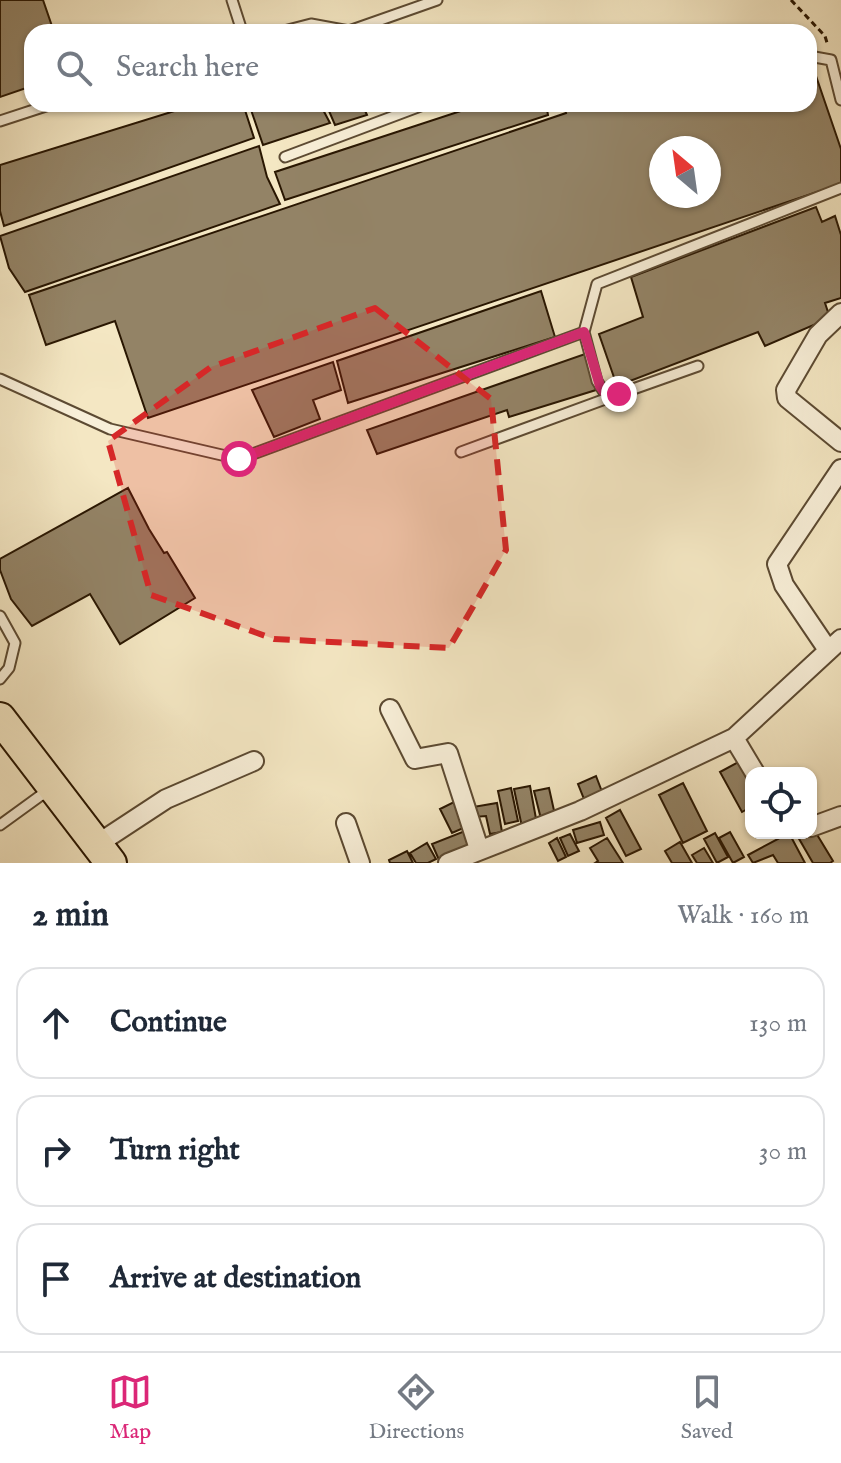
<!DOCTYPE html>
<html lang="en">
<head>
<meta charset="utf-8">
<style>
	:root { --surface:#fff; --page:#f6f6f7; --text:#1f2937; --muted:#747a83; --line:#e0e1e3; --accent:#db2777 }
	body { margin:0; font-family:"IM FELL English",serif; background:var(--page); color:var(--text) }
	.controls { position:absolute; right:24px; bottom:24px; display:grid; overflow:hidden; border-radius:16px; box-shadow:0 2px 6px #0004 }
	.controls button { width:72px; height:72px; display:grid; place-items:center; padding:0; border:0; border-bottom:2px solid var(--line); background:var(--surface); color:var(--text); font:40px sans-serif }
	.compass { position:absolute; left:649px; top:136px; width:72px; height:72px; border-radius:50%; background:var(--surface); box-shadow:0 2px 6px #0004; rotate:331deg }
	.stop { position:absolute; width:24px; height:24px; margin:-18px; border:6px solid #db2777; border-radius:50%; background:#fff }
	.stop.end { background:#db2777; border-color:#fff; box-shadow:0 2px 8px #0008 }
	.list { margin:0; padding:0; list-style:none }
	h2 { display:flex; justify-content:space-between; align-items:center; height:104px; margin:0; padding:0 32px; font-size:34px }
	h2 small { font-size:26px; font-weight:400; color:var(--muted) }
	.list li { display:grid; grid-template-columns:52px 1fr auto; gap:24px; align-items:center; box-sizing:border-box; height:112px; margin:0 16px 16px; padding:0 16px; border:2px solid var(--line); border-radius:24px }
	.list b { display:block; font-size:30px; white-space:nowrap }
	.list em { font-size:26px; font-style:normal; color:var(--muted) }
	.icon { flex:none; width:44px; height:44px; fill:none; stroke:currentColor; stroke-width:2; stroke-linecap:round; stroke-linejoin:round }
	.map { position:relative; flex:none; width:841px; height:863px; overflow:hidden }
	.search { position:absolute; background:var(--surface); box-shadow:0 2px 6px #0004; left:24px; right:24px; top:24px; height:88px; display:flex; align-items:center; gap:20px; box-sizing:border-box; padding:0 28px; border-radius:24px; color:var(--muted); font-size:30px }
	.sheet { height:488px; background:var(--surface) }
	nav { display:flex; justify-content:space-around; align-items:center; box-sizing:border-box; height:112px; border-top:2px solid var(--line); background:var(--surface); font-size:22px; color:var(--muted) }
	nav a { display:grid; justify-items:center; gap:4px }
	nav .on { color:var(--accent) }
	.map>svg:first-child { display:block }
	.building { fill:#938366; stroke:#291601; stroke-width:2; fill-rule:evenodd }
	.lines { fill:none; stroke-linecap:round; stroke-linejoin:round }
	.lane-casing { stroke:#5c4a32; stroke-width:13 }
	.street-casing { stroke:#5c4a32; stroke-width:22 }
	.primary-casing { stroke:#291601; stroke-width:34 }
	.path { stroke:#291601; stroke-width:3; stroke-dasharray:6 4; stroke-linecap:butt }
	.lane { stroke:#f8efd8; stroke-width:9 }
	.street { stroke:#f8efd8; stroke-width:18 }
	.primary { stroke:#f4e7c3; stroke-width:30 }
	.route { stroke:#db2777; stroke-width:10 }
	.marked { fill:#d62828; fill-opacity:0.2; stroke:#d62828; stroke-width:6; stroke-dasharray:16 10; stroke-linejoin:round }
</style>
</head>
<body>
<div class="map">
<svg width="841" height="863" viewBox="0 0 841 863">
	<rect width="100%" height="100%" fill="#f4e7c3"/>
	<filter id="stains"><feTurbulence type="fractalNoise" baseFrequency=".0025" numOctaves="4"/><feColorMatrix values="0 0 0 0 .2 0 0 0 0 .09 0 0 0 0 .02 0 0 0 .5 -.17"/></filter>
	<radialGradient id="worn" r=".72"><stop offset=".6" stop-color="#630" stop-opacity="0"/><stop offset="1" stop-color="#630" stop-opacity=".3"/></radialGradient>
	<!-- building -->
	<path class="building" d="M0,0h43l11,32h-22v54l-32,11z
		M816,76l25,73v35l-693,234 -33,-97 -69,24 -17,-50 537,-182 -3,-9h246v-25zM661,148h48v48h-48z
		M197,104h46l11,34 -250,88 -4,-15v-46z
		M249,104h71l10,19 -67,22z
		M326,104h36l5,11 -32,10z
		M482,104h64l2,11 -263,85 -10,-28z
		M259,146l8,31 13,27 -255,88 -16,-24 -9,-32z
		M816,207l6,15 13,-6 6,19v63l-16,5 5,15 -65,28 -7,-14 -141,54 -18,-52 44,-17 -12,-40z
		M541,291l14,46 -207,66 -11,-42z
		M585,354l11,36 -87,27 -2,-7 -130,44 -10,-24z
		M333,362l8,28 -28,10 7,19 -46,18 -22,-47z
		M128,488l21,41 15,24 3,-1 28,46 -75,46 -30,-50 -58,32 -21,-27 -11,-29v-11z
		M744,759l7,14v34l-9,5 -22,-40z
		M596,776l8,21 -18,7 -8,-20z
		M683,783l24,48 -24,12 -24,-48z
		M530,786l7,38 -15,3 -8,-38z
		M511,788l7,33 -13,3 -7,-33z
		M549,788l6,27 -14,4 -7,-28z
		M456,801l12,25 -16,7 -12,-24z
		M497,803l5,29 -12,2 -4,-18 -12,1 -1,-10z
		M620,810l21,39 -15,7 -20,-38z
		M600,822l4,13 -27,8 -4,-13z
		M813,828l20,33 -3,2h-17l-15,-26 13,-4z
		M470,829l6,16 -37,15 -7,-16z
		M730,832l14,25 -11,6 -14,-25z
		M715,833l13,24 -11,6 -13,-24z
		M789,833l16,30h-27l-5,-8 -20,8 -5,-8z
		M570,834l9,17 -11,5 -8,-18z
		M557,838l9,19 -8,4 -9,-18z
		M607,838l16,25h-28l3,-2 -8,-13z
		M680,842l12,21h-20l-7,-12z
		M427,843l9,16 -8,4h-12l-6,-10z
		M704,848l9,15h-16l-5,-8z
		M407,851l6,12h-23l-1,-3z"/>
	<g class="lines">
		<defs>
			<path id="lane" d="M232,0l9,28 -2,4
				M280,32l31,-8 38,7 88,-31
				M809,56l22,4 10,40
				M0,121l52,-17
				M285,157l141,-53
				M584,332l13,49 7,11 15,2 79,-28
				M0,379l110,50 129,30 345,-127 13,-48 244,-96
				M461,452l158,-58
				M0,616l15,27 -6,25 -9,11
				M0,825l40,-29 10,-4"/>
			<path id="street" d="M841,313l-23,22 -32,55 1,8 54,44
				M828,650l-44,-65 -7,-21 64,-95
				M390,709l25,50 33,-6 31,96
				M734,738l21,35
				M346,823l14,40
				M811,827l30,-11
				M96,845l70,-46 88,-38
				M448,863l132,-52 154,-73 107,-99"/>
			<path id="primary" d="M0,718l111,145"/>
		</defs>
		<!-- lane casing -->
		<use href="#lane" class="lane-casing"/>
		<!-- street casing -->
		<use href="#street" class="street-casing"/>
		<!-- primary casing -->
		<use href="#primary" class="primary-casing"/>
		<!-- path -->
		<path class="path" d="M791,0l34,36 3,10"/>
		<!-- lane -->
		<use href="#lane" class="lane"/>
		<!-- street -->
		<use href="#street" class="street"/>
		<!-- primary -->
		<use href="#primary" class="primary"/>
	</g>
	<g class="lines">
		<!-- route -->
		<path class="route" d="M239,459l345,-127 16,54 4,6 15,2"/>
	</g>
	<!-- marked area -->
	<path class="marked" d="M375,308l116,91 15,151 -57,98 -175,-9 -123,-44 -43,-154 103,-74z"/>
	<rect width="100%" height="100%" filter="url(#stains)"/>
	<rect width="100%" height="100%" fill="url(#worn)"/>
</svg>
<div class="controls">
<button><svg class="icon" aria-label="locate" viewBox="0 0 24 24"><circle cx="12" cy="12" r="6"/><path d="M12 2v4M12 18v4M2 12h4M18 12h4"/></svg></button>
</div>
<svg class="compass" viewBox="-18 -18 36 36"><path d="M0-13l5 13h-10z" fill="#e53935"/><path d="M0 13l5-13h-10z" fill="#747a83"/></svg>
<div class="stop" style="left:239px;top:459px"></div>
<div class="stop end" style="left:619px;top:394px"></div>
<div class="search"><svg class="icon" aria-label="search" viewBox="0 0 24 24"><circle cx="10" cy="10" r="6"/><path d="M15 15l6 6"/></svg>Search here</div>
</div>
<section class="sheet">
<h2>2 min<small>Walk · 160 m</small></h2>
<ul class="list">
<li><svg class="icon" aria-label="ahead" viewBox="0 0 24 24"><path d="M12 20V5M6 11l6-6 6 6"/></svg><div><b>Continue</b></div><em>130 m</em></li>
<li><svg class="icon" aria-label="right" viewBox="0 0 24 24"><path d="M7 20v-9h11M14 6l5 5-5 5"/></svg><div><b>Turn right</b></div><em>30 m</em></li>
<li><svg class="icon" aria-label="arrive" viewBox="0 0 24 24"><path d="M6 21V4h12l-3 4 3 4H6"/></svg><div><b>Arrive at destination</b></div></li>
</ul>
</section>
<nav>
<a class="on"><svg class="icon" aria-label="map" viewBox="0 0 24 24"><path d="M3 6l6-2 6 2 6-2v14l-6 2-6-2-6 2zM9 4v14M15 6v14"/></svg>Map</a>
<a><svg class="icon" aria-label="directions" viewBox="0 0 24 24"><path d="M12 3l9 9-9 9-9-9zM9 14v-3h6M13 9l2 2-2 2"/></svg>Directions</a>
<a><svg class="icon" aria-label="saved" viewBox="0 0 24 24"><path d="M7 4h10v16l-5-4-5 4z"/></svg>Saved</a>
</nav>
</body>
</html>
